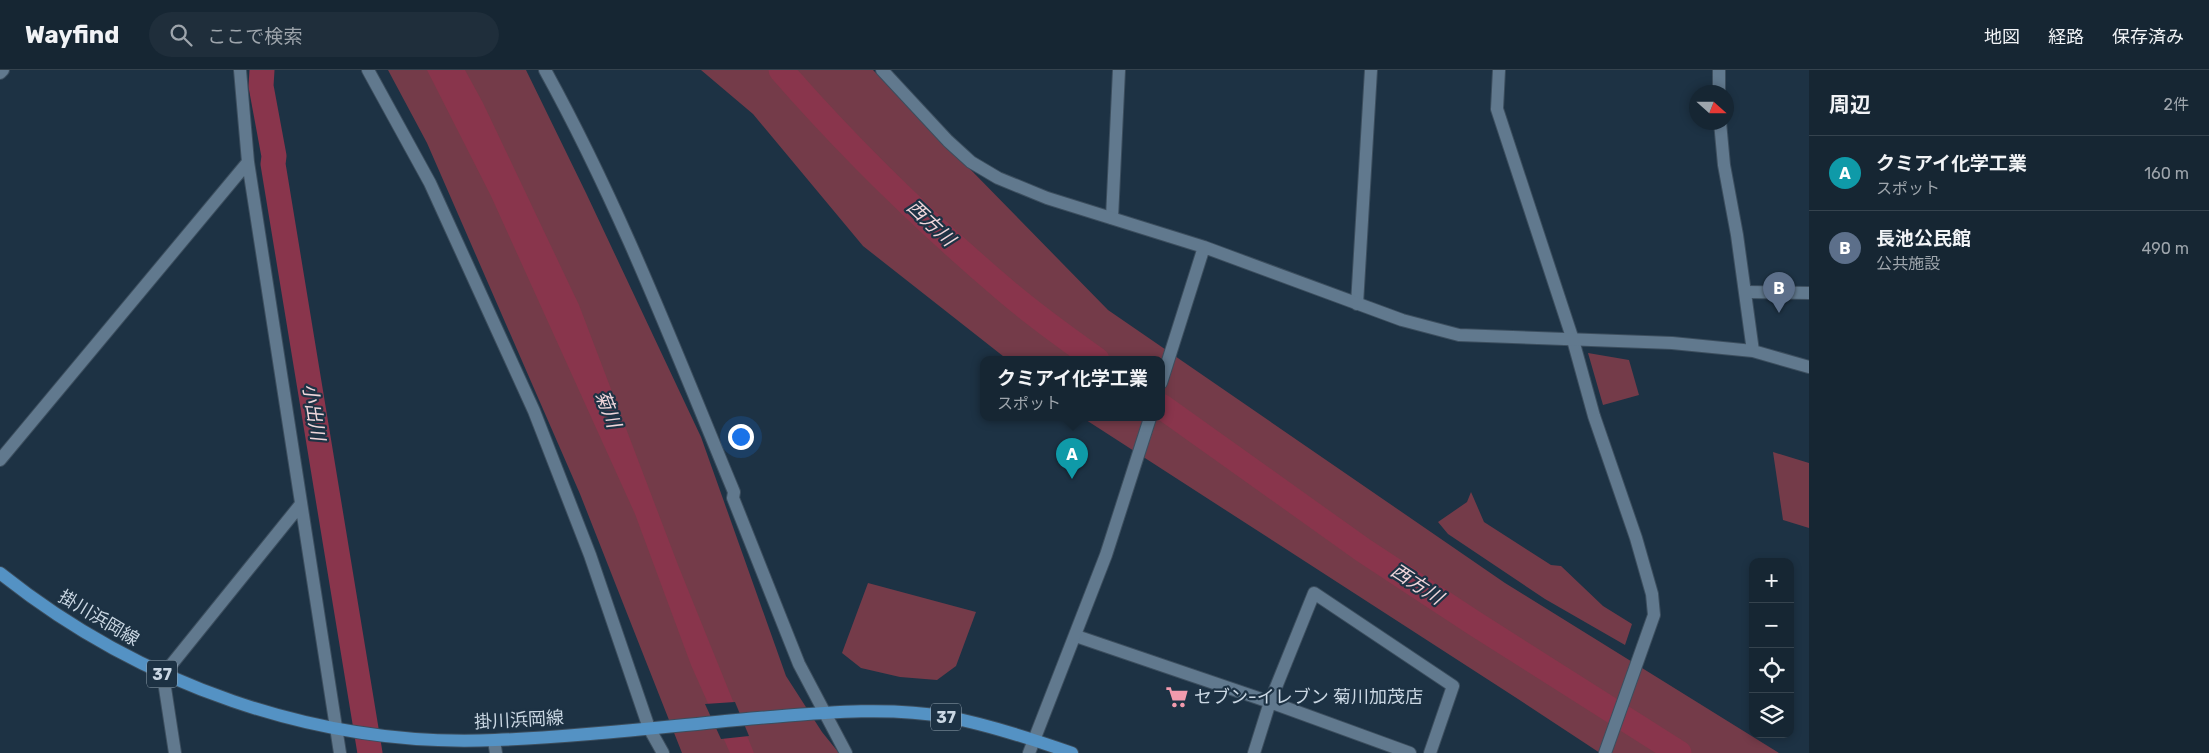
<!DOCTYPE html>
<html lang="ja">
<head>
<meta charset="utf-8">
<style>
	:root { --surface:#162633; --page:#1f2e3b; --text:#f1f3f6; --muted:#9ea5ac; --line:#35434e; --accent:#d93025 }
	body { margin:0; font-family:Rubik,"Noto Sans JP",sans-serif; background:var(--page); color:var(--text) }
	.controls { position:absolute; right:15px; bottom:15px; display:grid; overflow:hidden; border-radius:10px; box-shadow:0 2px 8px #0003 }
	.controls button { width:45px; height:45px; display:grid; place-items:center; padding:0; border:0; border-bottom:1px solid var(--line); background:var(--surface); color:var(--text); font:25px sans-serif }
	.compass { position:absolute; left:1689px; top:15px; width:45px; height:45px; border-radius:50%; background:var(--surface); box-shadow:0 2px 8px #0003; rotate:111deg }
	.you { position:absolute; left:740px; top:366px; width:18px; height:18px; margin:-12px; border:4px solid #fff; border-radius:50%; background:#1a73e8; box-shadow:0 0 0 8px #1a73e833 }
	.badge { display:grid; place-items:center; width:32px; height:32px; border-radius:50%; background:var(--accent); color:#fff; font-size:16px; font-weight:700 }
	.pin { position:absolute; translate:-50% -41px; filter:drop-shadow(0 1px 2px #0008) }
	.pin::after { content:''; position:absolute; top:26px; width:18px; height:15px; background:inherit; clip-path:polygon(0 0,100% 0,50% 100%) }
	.popup { position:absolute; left:980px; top:286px; width:185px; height:65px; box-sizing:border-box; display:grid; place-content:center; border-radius:10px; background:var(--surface); filter:drop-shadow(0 1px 4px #0005); font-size:16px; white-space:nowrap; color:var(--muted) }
	.popup b { font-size:19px; color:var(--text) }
	.popup::after { content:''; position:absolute; left:50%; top:100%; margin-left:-10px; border:10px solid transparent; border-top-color:var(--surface) }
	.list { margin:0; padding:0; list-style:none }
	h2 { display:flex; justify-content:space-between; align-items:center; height:65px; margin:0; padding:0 20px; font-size:21px }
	h2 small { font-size:16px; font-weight:400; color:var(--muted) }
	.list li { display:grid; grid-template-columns:32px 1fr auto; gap:15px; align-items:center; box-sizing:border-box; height:75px; padding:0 20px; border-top:1px solid var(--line) }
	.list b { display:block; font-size:19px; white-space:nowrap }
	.list p { margin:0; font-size:16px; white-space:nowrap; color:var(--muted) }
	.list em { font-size:16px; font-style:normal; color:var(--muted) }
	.icon { flex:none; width:28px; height:28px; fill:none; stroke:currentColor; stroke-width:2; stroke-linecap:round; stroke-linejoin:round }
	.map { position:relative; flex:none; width:1809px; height:683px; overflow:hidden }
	header { display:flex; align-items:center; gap:30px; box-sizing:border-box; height:70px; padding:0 25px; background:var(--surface); border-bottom:1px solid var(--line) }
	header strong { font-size:24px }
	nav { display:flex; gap:28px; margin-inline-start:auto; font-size:18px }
	.search { width:350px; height:45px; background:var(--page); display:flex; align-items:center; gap:12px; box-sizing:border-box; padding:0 18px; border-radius:28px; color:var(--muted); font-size:19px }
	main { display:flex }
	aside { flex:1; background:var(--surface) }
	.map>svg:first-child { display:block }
	.green { fill:#743b49 }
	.water { fill:#89354c }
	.pier { fill:#1d3244 }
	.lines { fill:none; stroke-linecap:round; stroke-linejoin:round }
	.river { stroke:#89354c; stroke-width:25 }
	.minor-casing { stroke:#3c4e5e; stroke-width:14 }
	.tertiary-casing { stroke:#3c4e5e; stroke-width:14 }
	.primary-casing { stroke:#3c4e5e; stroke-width:14 }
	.minor { stroke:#61798e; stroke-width:12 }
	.tertiary { stroke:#61798e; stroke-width:12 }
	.primary { stroke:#5492c4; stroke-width:12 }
	.labels { text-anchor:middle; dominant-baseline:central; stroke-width:4.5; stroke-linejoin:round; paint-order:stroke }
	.shield { fill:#1d3244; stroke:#96a6b3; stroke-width:1 }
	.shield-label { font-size:16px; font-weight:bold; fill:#cad7e3 }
	.street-label { font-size:18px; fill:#cad7e3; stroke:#1d3244 }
	.poi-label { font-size:18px; fill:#cad7e3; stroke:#1d3244; text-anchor:start }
	.water-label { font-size:19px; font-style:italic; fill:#f0d6db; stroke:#1d3244 }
</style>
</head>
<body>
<header>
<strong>Wayfind</strong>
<div class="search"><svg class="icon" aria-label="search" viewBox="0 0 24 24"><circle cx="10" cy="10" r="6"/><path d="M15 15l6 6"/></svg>ここで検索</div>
<nav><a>地図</a><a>経路</a><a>保存済み</a></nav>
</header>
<main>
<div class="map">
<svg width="1809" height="683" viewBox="0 0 1809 683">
	<rect width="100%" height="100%" fill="#1d3244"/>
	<!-- green -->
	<path class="green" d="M388,0h138l60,123 115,244 85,239 36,56 17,21h-157l-102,-259 -153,-351z
		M701,0h172l235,240 397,273 274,170h-179l-82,-54 -435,-281h78v-58h-153l-145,-114 -110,-132z
		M1588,283l41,7 10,35 -36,10z
		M1773,382l36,11v65l-26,-8z
		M1471,422l13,30 67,43 10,1 42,40 29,18 -7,21 -80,-46 -97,-65 -10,-12 29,-20z
		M868,513l108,29 -20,54 -19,14 -37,-3 -39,-9 -19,-15z"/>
	<!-- water -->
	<path class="water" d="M427,0h38l18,33 96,202 99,260 76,188h-24l-39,-88 -56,-151 -144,-318z"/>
	<!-- pier -->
	<path class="pier" d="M735,632l14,34 -28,3 -16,-35z"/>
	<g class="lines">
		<!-- river -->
		<path class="river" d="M262,0l-1,16 13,70 -1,8 97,589
			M781,0c69,79 145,153 225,221 29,25 60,47 91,69
			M1161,336l202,144 111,73 205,130"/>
		<defs>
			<path id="minor" d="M240,0l8,92 92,591
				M368,0l62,113 104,228 56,144 59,173 14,25
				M545,0c75,136 130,280 189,422l-1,6 66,166 47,89
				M1499,0l-2,39 76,231 21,76 42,122 16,56 2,21 -49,138
				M0,3l3,-3
				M1112,148l7,-148
				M1746,222l63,1
				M1357,234l14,-234
				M0,390l248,-298
				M1076,566l194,66 140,51
				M494,671l2,12
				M175,683l-12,-78 138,-171
				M1254,683l16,-51 44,-109 139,93 -23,67"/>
			<path id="tertiary" d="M882,0l66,71 23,21 27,16 49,20 157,49 198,73 57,15 213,8 81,8 56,16
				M1719,0v22
				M1720,52l4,43 13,70 16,116
				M1161,313l43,-136
				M1029,683l77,-198 44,-137"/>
			<path id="primary" d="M0,503c139,111 317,175 495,167 87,-3 175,-14 263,-22 62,-5 128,-12 190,-1 42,8 84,22 124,36"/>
		</defs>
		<!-- minor casing -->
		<use href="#minor" class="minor-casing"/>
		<!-- tertiary casing -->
		<use href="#tertiary" class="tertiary-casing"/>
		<!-- primary casing -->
		<use href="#primary" class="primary-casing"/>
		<!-- minor -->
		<use href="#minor" class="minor"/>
		<!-- tertiary -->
		<use href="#tertiary" class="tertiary"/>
		<!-- primary -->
		<use href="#primary" class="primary"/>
	</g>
	<!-- icons -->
	<defs>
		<symbol id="supermarket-bare" viewBox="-9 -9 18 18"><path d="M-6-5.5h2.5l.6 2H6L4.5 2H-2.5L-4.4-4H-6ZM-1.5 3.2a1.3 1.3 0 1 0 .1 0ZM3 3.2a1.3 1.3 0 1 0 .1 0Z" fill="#f29aad" stroke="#1d3244" stroke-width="2.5" paint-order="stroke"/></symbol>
	</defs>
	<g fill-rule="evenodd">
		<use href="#supermarket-bare" x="1161" y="611" width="32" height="32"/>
	</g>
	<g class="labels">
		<!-- shield labels -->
		<g class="shield">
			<rect x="147" y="590.5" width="30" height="27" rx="4"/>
			<rect x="931" y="633.5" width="30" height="27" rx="4"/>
		</g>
		<g class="shield-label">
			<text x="162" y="604">37</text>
			<text x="946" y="647">37</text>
		</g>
		<!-- street labels -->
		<g class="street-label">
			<text transform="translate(99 548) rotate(31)">掛川浜岡線</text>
			<text transform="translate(519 650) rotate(-3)">掛川浜岡線</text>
		</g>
		<!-- poi labels -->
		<g class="poi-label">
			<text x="1194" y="627">セブン-イレブン 菊川加茂店</text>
		</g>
		<!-- water labels -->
		<g class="water-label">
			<text transform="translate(931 153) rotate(43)">西方川</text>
			<text transform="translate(608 339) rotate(69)">菊川</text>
			<text transform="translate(314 342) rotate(81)">小出川</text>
			<text transform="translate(1417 514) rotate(33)">西方川</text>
		</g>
	</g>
</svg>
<div class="controls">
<button>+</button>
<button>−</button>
<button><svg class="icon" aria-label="locate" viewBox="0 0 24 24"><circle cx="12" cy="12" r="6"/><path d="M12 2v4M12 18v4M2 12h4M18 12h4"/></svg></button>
<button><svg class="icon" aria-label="layers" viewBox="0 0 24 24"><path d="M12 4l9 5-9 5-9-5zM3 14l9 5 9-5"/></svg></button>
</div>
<svg class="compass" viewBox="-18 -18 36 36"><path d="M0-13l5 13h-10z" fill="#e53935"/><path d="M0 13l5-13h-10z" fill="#9ea5ac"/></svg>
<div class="you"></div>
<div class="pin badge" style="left:1072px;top:409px;background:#0f9aa8">A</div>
<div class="popup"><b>クミアイ化学工業</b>スポット</div>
<div class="pin badge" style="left:1779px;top:243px;background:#5c6f8a">B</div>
</div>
<aside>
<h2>周辺<small>2件</small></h2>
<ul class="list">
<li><span class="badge" style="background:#0f9aa8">A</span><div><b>クミアイ化学工業</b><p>スポット</p></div><em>160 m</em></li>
<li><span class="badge" style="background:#5c6f8a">B</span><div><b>長池公民館</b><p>公共施設</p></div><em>490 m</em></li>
</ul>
</aside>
</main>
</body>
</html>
